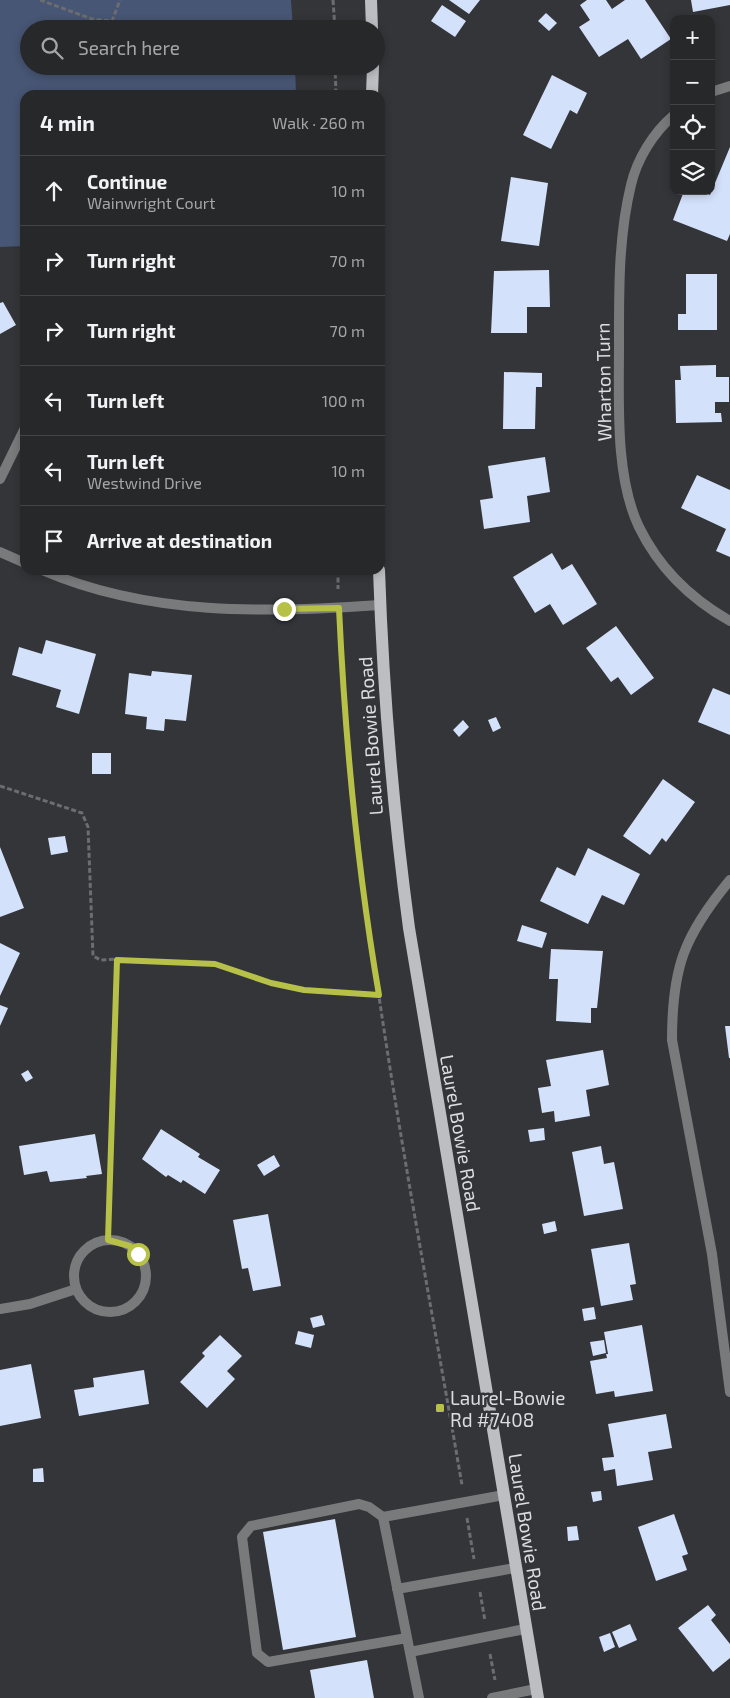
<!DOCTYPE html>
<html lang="en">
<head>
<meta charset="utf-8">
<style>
	:root { --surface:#26282a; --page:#2e3032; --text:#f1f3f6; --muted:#a4a6a8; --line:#424447 }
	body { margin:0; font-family:"Exo 2",sans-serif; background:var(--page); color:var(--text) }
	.controls { position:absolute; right:15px; top:15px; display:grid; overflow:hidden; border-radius:10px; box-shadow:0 2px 8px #0003 }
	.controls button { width:45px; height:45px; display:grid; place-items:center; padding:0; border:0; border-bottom:1px solid var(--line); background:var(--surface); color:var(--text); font:25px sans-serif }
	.stop { position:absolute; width:15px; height:15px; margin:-11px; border:4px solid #b8c147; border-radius:50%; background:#fff }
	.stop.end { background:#b8c147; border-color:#fff; box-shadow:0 1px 5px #0008 }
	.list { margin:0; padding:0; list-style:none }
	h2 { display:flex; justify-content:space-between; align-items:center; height:65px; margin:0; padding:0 20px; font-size:21px }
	h2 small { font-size:16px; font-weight:400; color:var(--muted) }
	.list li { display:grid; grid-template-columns:32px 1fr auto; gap:15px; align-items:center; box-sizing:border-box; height:70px; padding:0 20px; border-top:1px solid var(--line) }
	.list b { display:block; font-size:19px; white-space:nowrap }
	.list p { margin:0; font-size:16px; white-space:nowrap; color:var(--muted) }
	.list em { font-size:16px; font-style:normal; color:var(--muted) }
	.icon { flex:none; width:28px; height:28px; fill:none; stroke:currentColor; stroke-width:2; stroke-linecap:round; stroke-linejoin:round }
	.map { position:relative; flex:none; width:730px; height:1698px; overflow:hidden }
	.search { position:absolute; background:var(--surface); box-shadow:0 2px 8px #0003; left:20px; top:20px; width:365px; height:55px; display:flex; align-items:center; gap:12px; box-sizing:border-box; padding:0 18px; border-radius:28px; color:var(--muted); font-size:19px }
	.panel { position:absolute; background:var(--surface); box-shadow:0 2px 8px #0003; left:20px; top:90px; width:365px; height:485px; border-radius:15px }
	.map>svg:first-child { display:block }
	.green { fill:#475674 }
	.building { fill:#d4e1fb }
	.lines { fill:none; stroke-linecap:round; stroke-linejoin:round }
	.path { stroke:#6b6d70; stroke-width:3; stroke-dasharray:5 2.5; stroke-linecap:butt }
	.lane { stroke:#797a7c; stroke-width:10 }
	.street { stroke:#797a7c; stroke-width:10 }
	.primary { stroke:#bcbec2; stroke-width:12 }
	.route { stroke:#b8c147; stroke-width:6 }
	.poi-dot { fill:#b8c147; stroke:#333538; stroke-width:2 }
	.labels { text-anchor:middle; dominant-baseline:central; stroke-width:5; stroke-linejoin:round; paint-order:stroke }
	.street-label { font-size:19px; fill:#dbdddf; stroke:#333538 }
	.poi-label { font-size:19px; fill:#dbdddf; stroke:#333538; text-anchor:start }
</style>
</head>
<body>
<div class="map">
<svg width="730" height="1698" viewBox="0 0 730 1698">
	<rect width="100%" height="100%" fill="#333538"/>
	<!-- green -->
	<path class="green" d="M0,0h291l2,29h-264v37h266l1,29h-271v151l-25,1z"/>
	<!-- building -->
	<path class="building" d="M449,0h31l-11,14z
		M587,0h19l6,9 13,-9h20l26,39 -30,20 -13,-20 -29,18 -20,-30 11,-7 -10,-15z
		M691,0h39v5l-37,7z
		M442,5l24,16 -11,16 -24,-16z
		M546,13l11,10 -8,8 -11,-10z
		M552,75l35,18 -10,21 -7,-4 -19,39 -28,-14z
		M730,147v87l-3,7 -54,-21 11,-29h17l9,4z
		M511,177l37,6 -9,63 -38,-5z
		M549,270l1,37h-23v26h-36l3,-62z
		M686,274h31v56h-39v-16h8z
		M3,302l13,23 -16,9v-31z
		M716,365v12h13v25h-14v11h6l1,9 -46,1 -1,-43h6l-1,-14z
		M504,372l38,1v14h-6l-1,42h-32z
		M545,457l5,35 -23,4 3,26 -46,7 -4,-29 13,-2 -5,-32z
		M697,475l33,15v67l-14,-6 10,-22 -45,-21z
		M552,553l10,17 10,-6 25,40 -34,21 -13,-21 -15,9 -22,-36z
		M616,626l38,52 -23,17 -13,-18 -7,5 -25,-34z
		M46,640l50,14 -17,60 -23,-7 5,-17 -49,-15 7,-28 23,7z
		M152,671l40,4 -6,46 -21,-2 -1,12 -18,-2 1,-12 -22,-3 4,-41 22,3z
		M713,688l17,7v40l-32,-13z
		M496,717l5,11 -8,4 -5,-12z
		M463,720l6,7 -10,10 -6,-7z
		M92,753h19v21h-19z
		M663,779l32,23 -29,40 -4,-4 -12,17 -27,-19z
		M65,836l3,16 -17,3 -3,-17z
		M0,847l24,61 -24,9z
		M588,848l52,26 -16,31 -22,-10 -14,29 -48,-23 17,-34 18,9z
		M522,925l25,8 -5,15 -25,-7z
		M0,943l20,10 -20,43z
		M551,949l52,2 -6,57h-6v15l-35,-2 2,-42h-9z
		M0,1005l8,3 -8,18z
		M725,1026h5v32h-1z
		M603,1050l6,35 -23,5 4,26 -35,6 -1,-11 -12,2 -4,-25 13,-2 -5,-26z
		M28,1070l5,8 -7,4 -5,-8z
		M544,1128l1,12 -15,2 -2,-12z
		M161,1129l39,25 -2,3 22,13 -15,24 -22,-14 -2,3 -13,-8 -2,2 -24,-18z
		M95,1134l7,40 -16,2 1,2 -37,4 -3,-11 -23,4 -5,-29z
		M601,1146l3,18 10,-2 9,47 -39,7 -12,-64z
		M274,1155l6,11 -16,10 -7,-11z
		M268,1214l13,72 -28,5 -5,-23 -6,1 -9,-49z
		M555,1221l2,10 -13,3 -2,-10z
		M629,1243l7,41 -6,1 3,15 -32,6 -10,-57z
		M594,1307l2,12 -12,2 -2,-12z
		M322,1315l3,10 -12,3 -3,-10z
		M642,1325l11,66 -38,6 -1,-6 -18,3 -6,-33 17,-3 -1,-4h2l-4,-22z
		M298,1331l16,4 -3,13 -16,-4z
		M220,1335l22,21 -15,15 8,8 -28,29 -27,-26 25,-26 -3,-3z
		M604,1340l2,13 -13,3 -3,-14z
		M31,1364l10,54 -41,8v-56z
		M144,1370l5,34 -70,12 -5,-26 20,-3 -1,-9z
		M666,1414l6,34 -24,4 5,28 -36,6 -2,-17 -11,2 -2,-13 12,-1 -6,-33z
		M43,1468l1,14h-11v-13z
		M601,1491l1,9 -9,2 -2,-10z
		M674,1514l14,40 -6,2 5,14 -31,11 -18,-54z
		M335,1519l21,118 -73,13 -20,-118z
		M577,1526l2,14 -11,1 -1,-14z
		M708,1605l8,10 -5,5 19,24v14l-17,14 -35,-44z
		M630,1624l7,16 -18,8 -7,-16z
		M610,1633l5,14 -11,5 -5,-15z
		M367,1660l7,38h-59l-5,-28z"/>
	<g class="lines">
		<!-- path -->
		<path class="path" d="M40,0l52,19 20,2 8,-21
			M333,0l2,29
			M335,66l1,29
			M338,570v19
			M340,626c15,289 73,574 122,859
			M0,786l82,27 6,14 5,129 8,4 16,-1
			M108,1240l9,-281 98,5 56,19 33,7 75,5
			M467,1518l7,41
			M480,1592l5,29
			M490,1654l5,26"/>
		<!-- lane -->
		<path class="lane" d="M383,1517l-14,-10 -10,-3 -108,22 -9,11 15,116 11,9 139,-24
			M397,1589l118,-21
			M410,1652l115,-23
			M419,1698l-36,-181 121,-22
			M492,1698l44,-9"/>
		<!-- street -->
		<path class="street" d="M711,92l19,-6
			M674,115c-21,18 -37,44 -43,70 -13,53 -12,109 -12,163 0,55 -4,129 20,179 20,41 52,72 91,94
			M0,479l25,-51
			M0,552l25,11
			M42,570c106,46 224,43 338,35
			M730,880c-46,56 -58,87 -58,160l40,214 18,138
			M74 1276a36 36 0 1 1 72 0a36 36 0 1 1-72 0Z
			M0,1309l30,-5 46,-15"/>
		<!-- primary -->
		<path class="primary" d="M371,0l1,29
			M372,95l1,-29
			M379,570c4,120 14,239 30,358l129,770"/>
	</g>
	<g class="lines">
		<!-- route -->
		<path class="route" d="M138,1254l-8,-8 -22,-6 9,-280 98,4 56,19 33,7 75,5c-22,-128 -34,-257 -40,-387l-55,1"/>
	</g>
	<!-- markers -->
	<rect class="poi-dot" x="435" y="1403" width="10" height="10" rx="2.5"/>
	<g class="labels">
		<!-- street labels -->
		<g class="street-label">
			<text transform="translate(603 382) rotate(-91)">Wharton Turn</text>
			<text transform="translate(370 736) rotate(-94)">Laurel Bowie Road</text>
			<text transform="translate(461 1133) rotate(80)">Laurel Bowie Road</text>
			<text transform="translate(528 1532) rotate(81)">Laurel Bowie Road</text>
		</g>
		<!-- poi labels -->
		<g class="poi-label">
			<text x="450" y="1397">Laurel-Bowie<tspan x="450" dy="22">Rd #7408</tspan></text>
		</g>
	</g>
</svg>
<div class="controls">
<button>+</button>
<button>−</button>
<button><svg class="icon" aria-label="locate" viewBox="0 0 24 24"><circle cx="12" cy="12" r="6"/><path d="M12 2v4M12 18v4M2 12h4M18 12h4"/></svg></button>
<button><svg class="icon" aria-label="layers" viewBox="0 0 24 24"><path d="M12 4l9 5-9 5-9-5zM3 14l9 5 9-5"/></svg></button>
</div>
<div class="stop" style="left:138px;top:1254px"></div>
<div class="stop end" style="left:284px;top:609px"></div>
<div class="search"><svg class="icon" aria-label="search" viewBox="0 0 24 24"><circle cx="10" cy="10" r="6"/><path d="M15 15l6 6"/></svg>Search here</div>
<section class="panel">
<h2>4 min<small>Walk · 260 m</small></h2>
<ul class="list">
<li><svg class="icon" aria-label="ahead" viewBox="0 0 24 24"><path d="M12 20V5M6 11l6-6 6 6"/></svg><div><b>Continue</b><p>Wainwright Court</p></div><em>10 m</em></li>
<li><svg class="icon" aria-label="right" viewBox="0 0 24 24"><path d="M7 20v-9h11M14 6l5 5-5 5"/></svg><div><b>Turn right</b></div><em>70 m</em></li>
<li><svg class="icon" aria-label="right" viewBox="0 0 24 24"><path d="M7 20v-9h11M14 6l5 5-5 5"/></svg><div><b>Turn right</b></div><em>70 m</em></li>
<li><svg class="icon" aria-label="left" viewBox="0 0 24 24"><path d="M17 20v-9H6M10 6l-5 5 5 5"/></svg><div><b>Turn left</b></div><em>100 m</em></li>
<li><svg class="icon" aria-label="left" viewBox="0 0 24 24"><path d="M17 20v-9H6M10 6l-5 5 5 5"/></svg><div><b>Turn left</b><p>Westwind Drive</p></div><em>10 m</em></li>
<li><svg class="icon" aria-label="arrive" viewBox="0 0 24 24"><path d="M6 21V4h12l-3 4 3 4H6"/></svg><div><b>Arrive at destination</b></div></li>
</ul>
</section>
</div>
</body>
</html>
